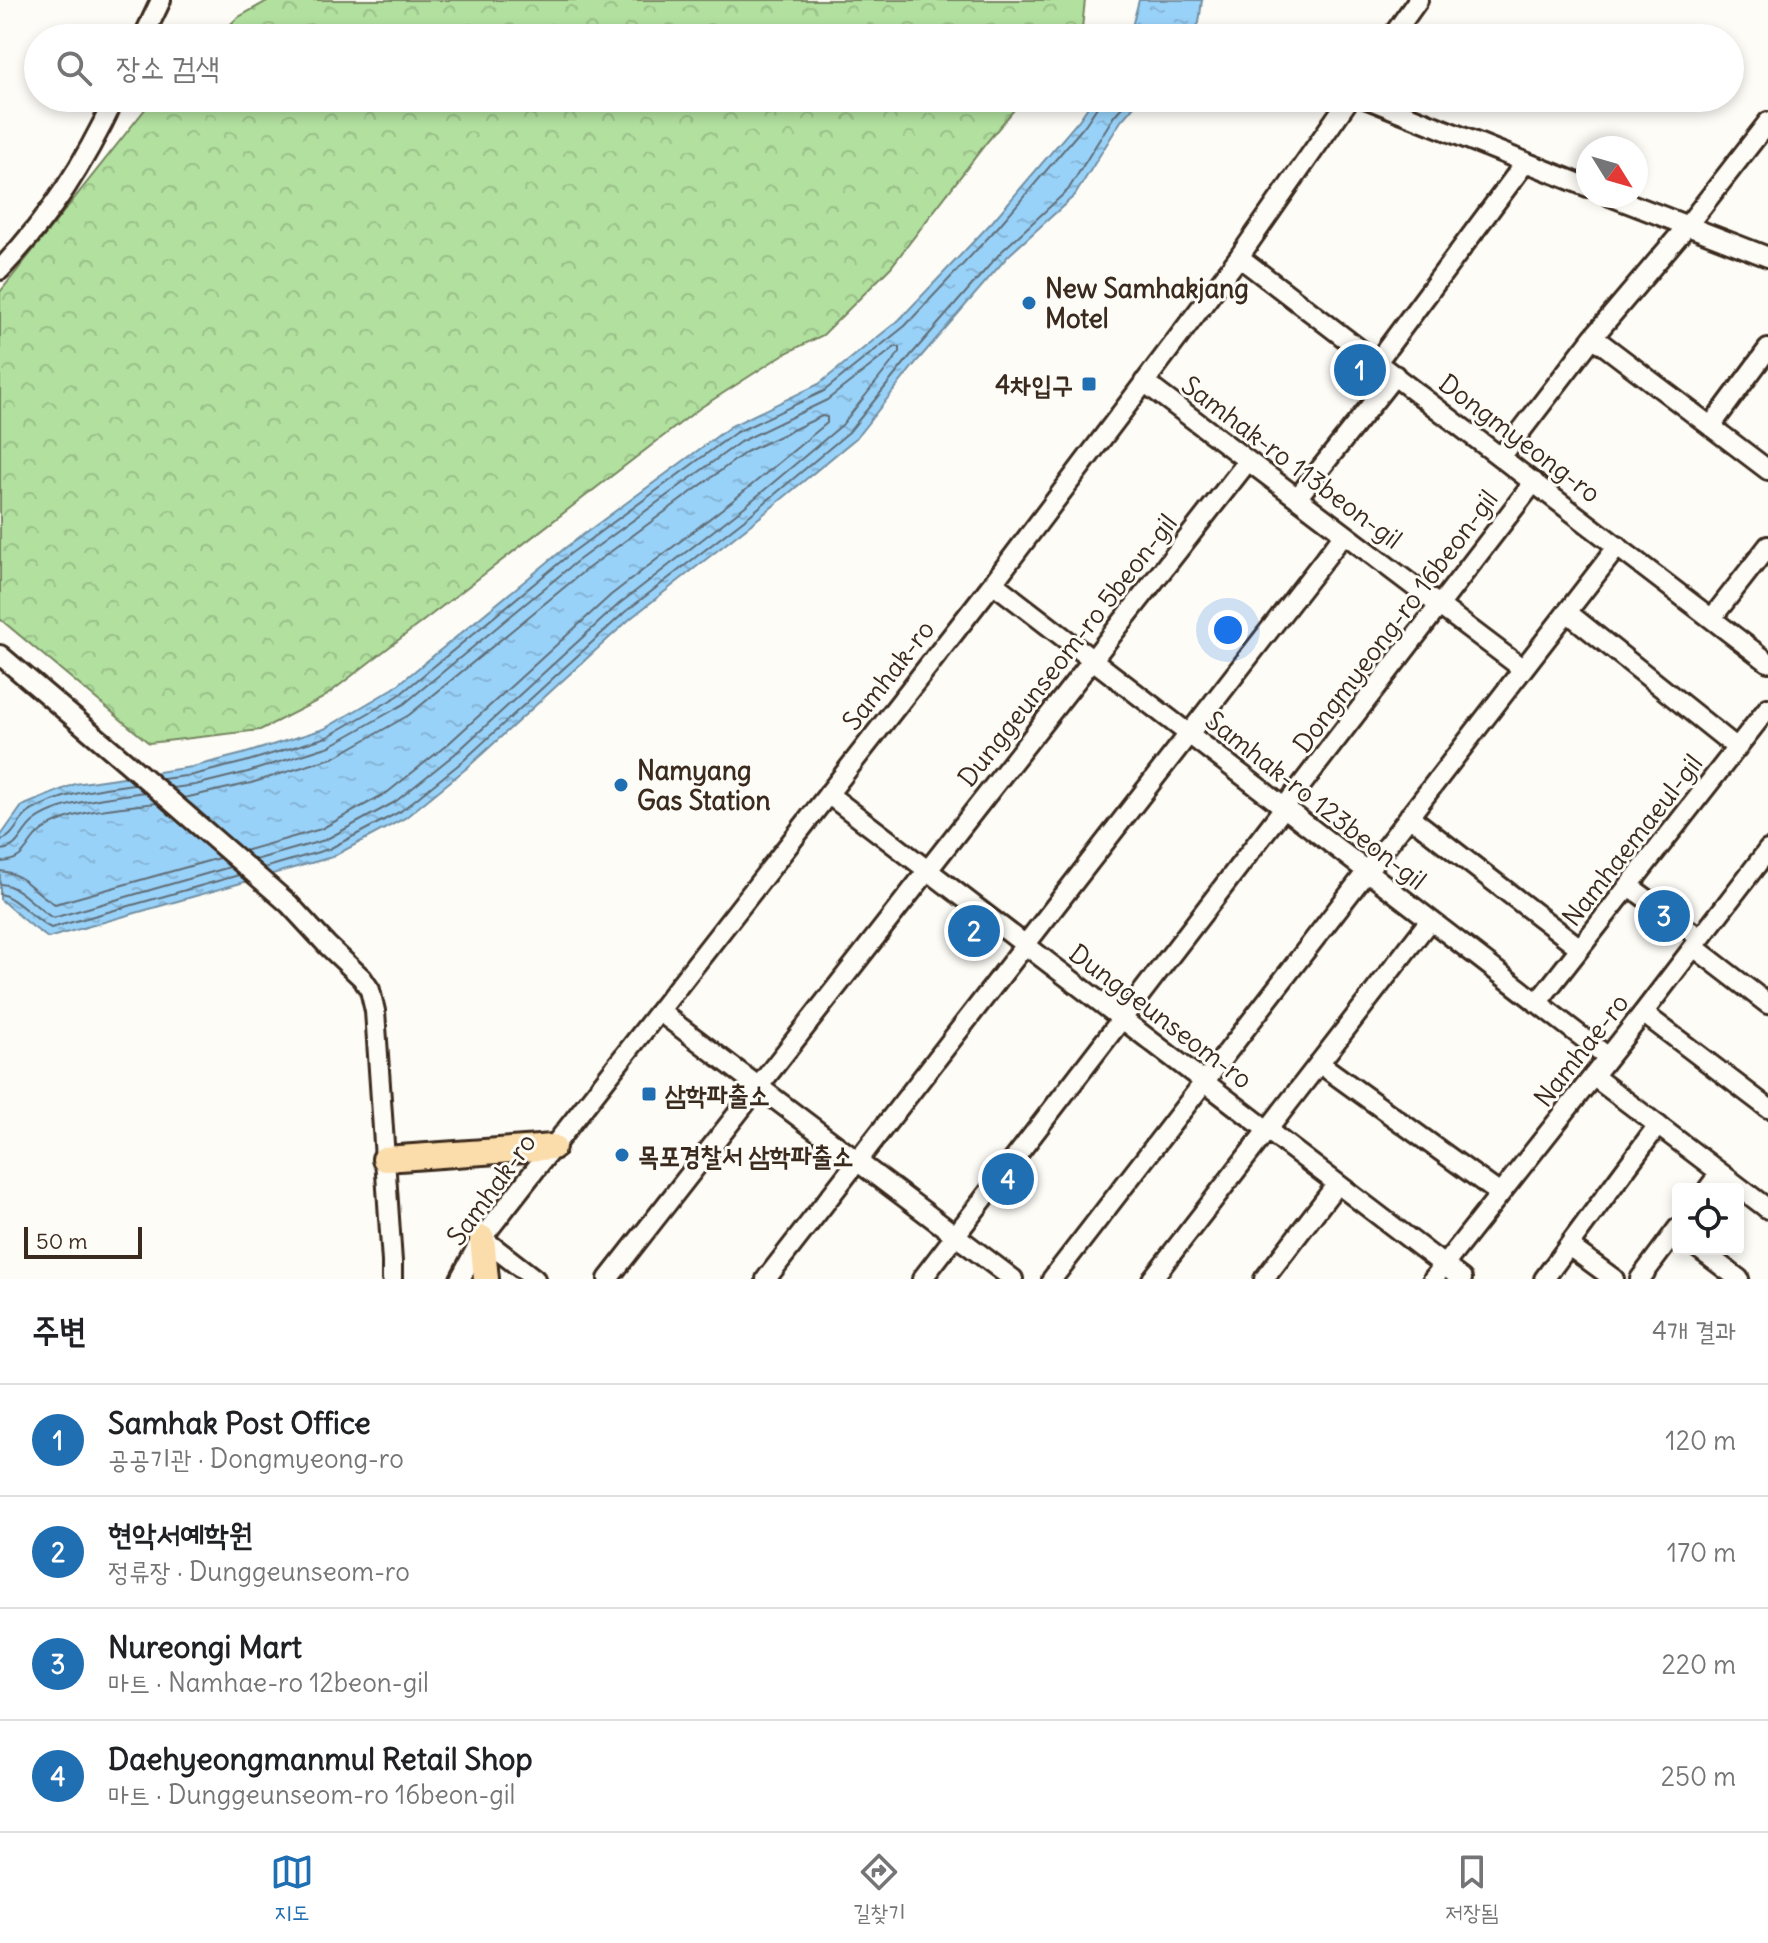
<!DOCTYPE html>
<html lang="ko">
<head>
<meta charset="utf-8">
<style>
	:root { --surface:#fff; --page:#f6f6f6; --text:#202124; --muted:#757577; --line:#e0e0e0; --accent:#1f6fb2 }
	body { margin:0; font-family:Delius,"Poor Story",sans-serif; background:var(--page); color:var(--text) }
	.controls { position:absolute; right:24px; bottom:24px; display:grid; overflow:hidden; border-radius:8px; box-shadow:0 4px 12px #0003 }
	.controls button { width:72px; height:72px; display:grid; place-items:center; padding:0; border:0; border-bottom:2px solid var(--line); background:var(--surface); color:var(--text); font:40px sans-serif }
	.compass { position:absolute; left:1576px; top:136px; width:72px; height:72px; border-radius:50%; background:var(--surface); box-shadow:0 4px 12px #0003; rotate:127deg }
	.scale { position:absolute; left:24px; bottom:20px; width:118px; box-sizing:border-box; padding-left:8px; border:4px solid #3b2a1e; border-top:0; font-size:22px; line-height:28px; white-space:nowrap; color:#3b2a1e; -webkit-text-stroke:6px #fdfcf7; paint-order:stroke }
	.you { position:absolute; left:1228px; top:630px; width:28px; height:28px; margin:-20px; border:6px solid #fff; border-radius:50%; background:#1a73e8; box-shadow:0 0 0 12px #1a73e833 }
	.badge { display:grid; place-items:center; width:52px; height:52px; border-radius:50%; background:var(--accent); color:#fff; font-size:26px; font-weight:700 }
	.pin { position:absolute; translate:-50% -50%; border:4px solid #fff; box-shadow:0 2px 8px #0006 }
	.list { margin:0; padding:0; list-style:none }
	h2 { display:flex; justify-content:space-between; align-items:center; height:104px; margin:0; padding:0 32px; font-size:34px }
	h2 small { font-size:26px; font-weight:400; color:var(--muted) }
	.list li { display:grid; grid-template-columns:52px 1fr auto; gap:24px; align-items:center; box-sizing:border-box; height:112px; padding:0 32px; border-top:2px solid var(--line) }
	.list b { display:block; font-size:30px; white-space:nowrap }
	.list p { margin:0; font-size:26px; white-space:nowrap; color:var(--muted) }
	.list em { font-size:26px; font-style:normal; color:var(--muted) }
	.icon { flex:none; width:44px; height:44px; fill:none; stroke:currentColor; stroke-width:2; stroke-linecap:round; stroke-linejoin:round }
	.map { position:relative; flex:none; width:1768px; height:1279px; overflow:hidden }
	.search { position:absolute; background:var(--surface); box-shadow:0 4px 12px #0003; left:24px; right:24px; top:24px; height:88px; display:flex; align-items:center; gap:20px; box-sizing:border-box; padding:0 28px; border-radius:44px; color:var(--muted); font-size:30px }
	.sheet { height:552px; background:var(--surface) }
	nav { display:flex; justify-content:space-around; align-items:center; box-sizing:border-box; height:112px; border-top:2px solid var(--line); background:var(--surface); font-size:22px; color:var(--muted) }
	nav a { display:grid; justify-items:center; gap:4px }
	nav .on { color:var(--accent) }
	.map>svg:first-child { display:block }
	.forest { fill:url(#forest-crowns); stroke:#76855e; stroke-width:2 }
	.water { fill:url(#water-ripples); stroke:#738fa1; stroke-width:2 }
	.lines { fill:none; stroke-linecap:round; stroke-linejoin:round }
	.shore { stroke:#616d76; stroke-width:2 }
	.minor-casing { stroke:#3b2a1e; stroke-width:24 }
	.major-casing { stroke:#3b2a1e; stroke-width:30 }
	.minor { stroke:#fdfcf7; stroke-width:18 }
	.major { stroke:#fbddab; stroke-width:24 }
	.poi-dot { fill:#1f6fb2; stroke:#fdfcf7; stroke-width:3 }
	.labels { text-anchor:middle; dominant-baseline:central; stroke-width:6; stroke-linejoin:round; paint-order:stroke }
	.poi-label { font-size:26px; font-weight:bold; fill:#3b2a1e; stroke:#fdfcf7; text-anchor:start }
	.street-label { font-size:26px; fill:#3b2a1e; stroke:#fdfcf7 }
</style>
</head>
<body>
<div class="map">
<svg width="1768" height="1279" viewBox="0 0 1768 1279">
	<defs>
		<pattern id="forest-crowns" width="20" height="18" patternUnits="userSpaceOnUse" patternTransform="scale(2)"><rect width="20" height="18" fill="#b1e09f"/><path d="M2 6a3 3 0 1 1 6 0M12 15a3 3 0 1 1 6 0" fill="none" stroke="#99c088"/></pattern>
		<pattern id="water-ripples" width="26" height="14" patternUnits="userSpaceOnUse" patternTransform="scale(2)"><rect width="26" height="14" fill="#99d2f9"/><path d="M2 4q2-2 4 0t4 0M15 11q2-2 4 0t4 0" fill="none" stroke="#85b4d5"/></pattern>
	</defs>
	<rect width="100%" height="100%" fill="#fdfcf7"/>
	<filter id="ink" filterUnits="userSpaceOnUse"><feTurbulence type="fractalNoise" baseFrequency=".0125" numOctaves="2"/><feDisplacementMap in="SourceGraphic" scale="16" xChannelSelector="R" yChannelSelector="G"/><feConvolveMatrix kernelMatrix="1 2 1 2 8 2 1 2 1" color-interpolation-filters="sRGB"/></filter>
	<g filter="url(#ink)">
		<!-- forest -->
		<path class="forest" d="M269,0h816l-3,28 -9,10h-857l21,-20z
			M154,98h870l-37,44 -96,125 -68,68 -39,19 -84,54 -377,290 -63,32 -111,13 -149,-124v-327z"/>
		<!-- water -->
		<path class="water" d="M1139,0h63l-3,23 -10,15h-60z
			M1094,98h47l-20,23 -46,74 -67,61 -90,104 -62,78 -101,83 -124,97 -163,149 -63,51 -73,39 -284,81 -23,-17 -25,-22v-62l22,-31 53,-22 117,-17 51,-13 81,-25 70,-41 171,-140 166,-122 88,-42 80,-64 93,-98 87,-102z"/>
		<g class="lines">
			<!-- shore -->
			<path class="shore" d="M163,779l30,-4 52,-13 82,-25 71,-41 172,-142 165,-121 89,-42 81,-65 93,-99 87,-102 14,-21 1,-6
				M173,788l22,-3 53,-13 82,-26 74,-42 172,-142 164,-120 87,-42 68,-53h5v5l-58,73 -98,82 -125,97 -163,149 -61,49 -70,38 -70,20
				M184,798l67,-15 84,-26 74,-42 174,-143 163,-120 76,-36 5,1v6l-91,75 -125,97 -163,149 -60,48 -67,37 -77,22
				M0,840c15,-2 18,-22 31,-29 32,-18 67,-22 103,-27
				M0,850c19,-1 20,-17 33,-28 23,-20 81,-25 111,-30
				M0,862c29,-1 25,-21 44,-33 32,-20 75,-21 112,-26
				M264,868l65,-19 72,-38 62,-50 162,-149 125,-97 99,-83 62,-77 91,-104 66,-61 46,-74 16,-18
				M0,871c24,2 35,23 55,33l164,-46
				M0,884c20,1 35,24 53,34l177,-51
				M0,894c14,2 35,26 51,34l188,-53"/>
			<defs>
				<path id="minor" d="M143,38l18,-38
					M1391,38l27,-38
					M1365,98l223,89
					M1610,196l158,61
					M1239,257l529,405
					M0,270c52,-56 83,-104 115,-172
					M1593,337l175,133
					M1377,362l148,-199
					M1144,382l379,287
					M1711,426l57,-77
					M1501,457l92,-120 94,-111 81,-104
					M1297,498l98,-123
					M993,583l615,474
					M1567,612l170,136
					M1712,618l56,-72
					M0,655l126,107 163,142 38,41 35,33 8,12 5,21 17,251v17
					M828,794l634,485
					M1409,816l171,132
					M1629,886l71,52
					M1694,947l74,57
					M1537,1003l231,-295
					M660,1012l353,267
					M1643,1013l125,95
					M1319,1063l181,131
					M1593,1076l175,133
					M1708,1189l12,-16
					M482,1238l53,41
					M1569,1246l45,33
					M1699,1249l40,30
					M460,1279l22,-41 511,-655 246,-326 111,-159
					M608,1279l640,-818
					M766,1279l578,-745
					M922,1279l612,-797
					M1052,1279l566,-733
					M1152,1279l278,-359
					M1264,1279l73,-95
					M1433,1279l210,-266 125,-163
					M1544,1279l114,-154
					M1640,1279l38,-51"/>
				<path id="major" d="M385,1159l168,-12
					M482,1238l4,41"/>
			</defs>
			<!-- minor casing -->
			<use href="#minor" class="minor-casing"/>
			<!-- major casing -->
			<use href="#major" class="major-casing"/>
			<!-- minor -->
			<use href="#minor" class="minor"/>
			<!-- major -->
			<use href="#major" class="major"/>
		</g>
	</g>
	<!-- markers -->
	<g class="poi-dot">
		<circle cx="1029" cy="303" r="8"/>
		<rect x="1081" y="376" width="16" height="16" rx="4"/>
		<circle cx="621" cy="785" r="8"/>
		<rect x="641" y="1086" width="16" height="16" rx="4"/>
		<circle cx="622" cy="1155" r="8"/>
	</g>
	<g class="labels">
		<!-- poi labels -->
		<g class="poi-label">
			<text x="1045" y="288">New Samhakjang<tspan x="1045" dy="30">Motel</tspan></text>
			<text x="1073" y="384" text-anchor="end">4차입구</text>
			<text x="637" y="770">Namyang<tspan x="637" dy="30">Gas Station</tspan></text>
			<text x="665" y="1094">삼학파출소</text>
			<text x="638" y="1155">목포경찰서 삼학파출소</text>
		</g>
		<!-- street labels -->
		<g class="street-label">
			<text transform="translate(1520 438) rotate(37)">Dongmyeong-ro</text>
			<text transform="translate(1292 462) rotate(37)">Samhak-ro 113beon-gil</text>
			<text transform="translate(1395 621) rotate(-53)">Dongmyeong-ro 16beon-gil</text>
			<text transform="translate(1067 650) rotate(-52)">Dunggeunseom-ro 5beon-gil</text>
			<text transform="translate(888 675) rotate(-52)">Samhak-ro</text>
			<text transform="translate(1316 800) rotate(38)">Samhak-ro 123beon-gil</text>
			<text transform="translate(1632 840) rotate(-52)">Namhaemaeul-gil</text>
			<text transform="translate(1161 1016) rotate(37)">Dunggeunseom-ro</text>
			<text transform="translate(1581 1050) rotate(-52)">Namhae-ro</text>
			<text transform="translate(491 1189) rotate(-54)">Samhak-ro</text>
		</g>
	</g>
</svg>
<div class="controls">
<button><svg class="icon" aria-label="locate" viewBox="0 0 24 24"><circle cx="12" cy="12" r="6"/><path d="M12 2v4M12 18v4M2 12h4M18 12h4"/></svg></button>
</div>
<svg class="compass" viewBox="-18 -18 36 36"><path d="M0-13l5 13h-10z" fill="#e53935"/><path d="M0 13l5-13h-10z" fill="#757577"/></svg>
<div class="scale">50 m</div>
<div class="you"></div>
<div class="pin badge" style="left:1360px;top:370px">1</div>
<div class="pin badge" style="left:974px;top:931px">2</div>
<div class="pin badge" style="left:1664px;top:916px">3</div>
<div class="pin badge" style="left:1008px;top:1179px">4</div>
<div class="search"><svg class="icon" aria-label="search" viewBox="0 0 24 24"><circle cx="10" cy="10" r="6"/><path d="M15 15l6 6"/></svg>장소 검색</div>
</div>
<section class="sheet">
<h2>주변<small>4개 결과</small></h2>
<ul class="list">
<li><span class="badge">1</span><div><b>Samhak Post Office</b><p>공공기관 · Dongmyeong-ro</p></div><em>120 m</em></li>
<li><span class="badge">2</span><div><b>현악서예학원</b><p>정류장 · Dunggeunseom-ro</p></div><em>170 m</em></li>
<li><span class="badge">3</span><div><b>Nureongi Mart</b><p>마트 · Namhae-ro 12beon-gil</p></div><em>220 m</em></li>
<li><span class="badge">4</span><div><b>Daehyeongmanmul Retail Shop</b><p>마트 · Dunggeunseom-ro 16beon-gil</p></div><em>250 m</em></li>
</ul>
</section>
<nav>
<a class="on"><svg class="icon" aria-label="map" viewBox="0 0 24 24"><path d="M3 6l6-2 6 2 6-2v14l-6 2-6-2-6 2zM9 4v14M15 6v14"/></svg>지도</a>
<a><svg class="icon" aria-label="directions" viewBox="0 0 24 24"><path d="M12 3l9 9-9 9-9-9zM9 14v-3h6M13 9l2 2-2 2"/></svg>길찾기</a>
<a><svg class="icon" aria-label="saved" viewBox="0 0 24 24"><path d="M7 4h10v16l-5-4-5 4z"/></svg>저장됨</a>
</nav>
</body>
</html>
